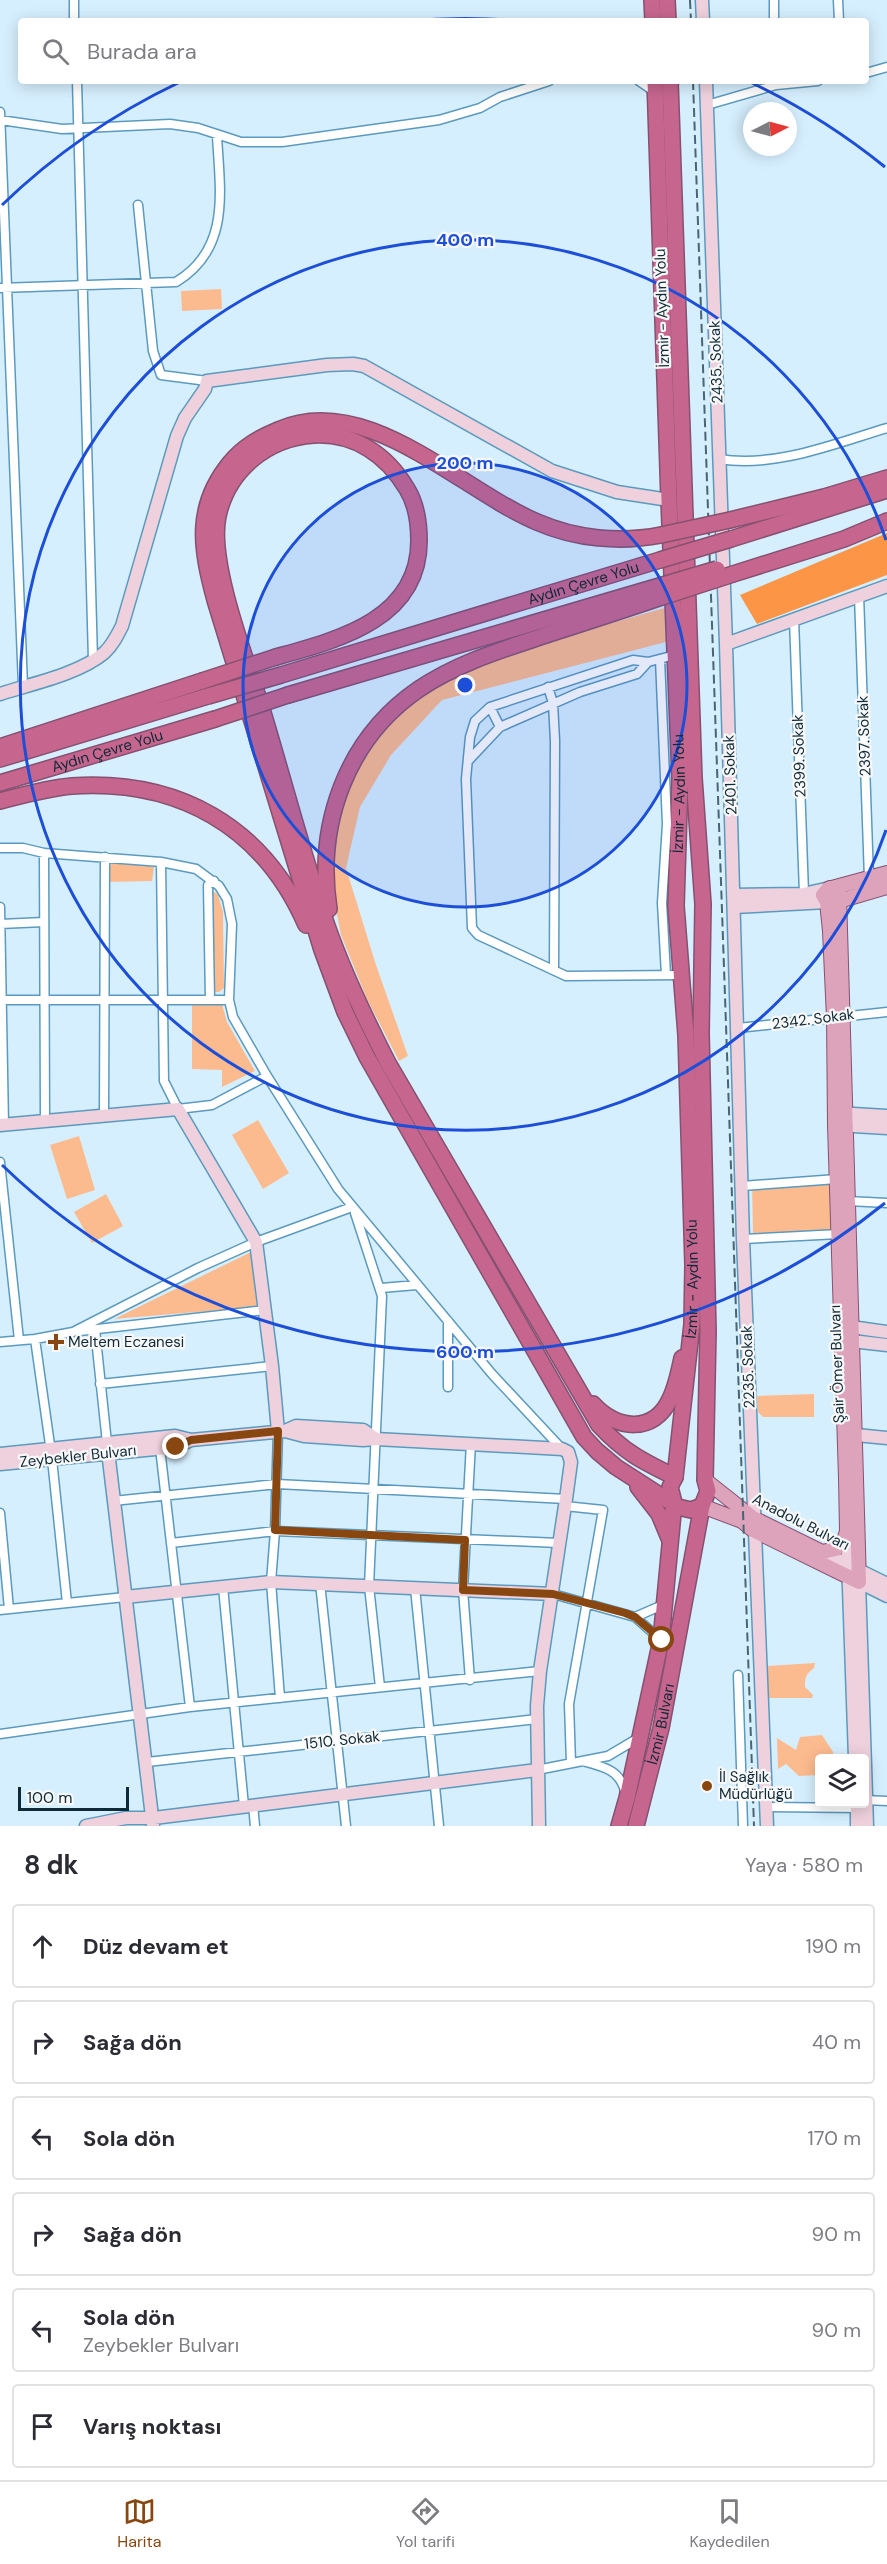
<!DOCTYPE html>
<html lang="tr">
<head>
<meta charset="utf-8">
<style>
	:root { --surface:#fff; --page:#f7f7f7; --text:#2b2b33; --muted:#7c7c81; --line:#e1e1e2; --accent:#884710 }
	body { margin:0; font-family:"DM Sans",sans-serif; background:var(--page); color:var(--text) }
	.controls { position:absolute; right:18px; bottom:18px; display:grid; overflow:hidden; border-radius:6px; box-shadow:0 3px 15px #0003 }
	.controls button { width:54px; height:54px; display:grid; place-items:center; padding:0; border:0; border-bottom:2px solid var(--line); background:var(--surface); color:var(--text); font:30px sans-serif }
	.compass { position:absolute; left:743px; top:102px; width:54px; height:54px; border-radius:50%; background:var(--surface); box-shadow:0 3px 15px #0003; rotate:84deg }
	.scale { position:absolute; left:18px; bottom:15px; width:111px; box-sizing:border-box; padding-left:6px; border:3px solid #0e2937; border-top:0; font-size:16px; line-height:21px; white-space:nowrap; color:#0e2937; -webkit-text-stroke:4px #f8f8f8; paint-order:stroke }
	.stop { position:absolute; width:18px; height:18px; margin:-14px; border:4px solid #884710; border-radius:50%; background:#fff }
	.stop.end { background:#884710; border-color:#fff; box-shadow:0 2px 6px #0008 }
	.list { margin:0; padding:0; list-style:none }
	h2 { display:flex; justify-content:space-between; align-items:center; height:78px; margin:0; padding:0 24px; font-size:26px }
	h2 small { font-size:20px; font-weight:400; color:var(--muted) }
	.list li { display:grid; grid-template-columns:39px 1fr auto; gap:18px; align-items:center; box-sizing:border-box; height:84px; margin:0 12px 12px; padding:0 12px; border:2px solid var(--line); border-radius:6px }
	.list b { display:block; font-size:22px; white-space:nowrap }
	.list p { margin:0; font-size:20px; white-space:nowrap; color:var(--muted) }
	.list em { font-size:20px; font-style:normal; color:var(--muted) }
	.icon { flex:none; width:33px; height:33px; fill:none; stroke:currentColor; stroke-width:2; stroke-linecap:round; stroke-linejoin:round }
	.map { position:relative; flex:none; width:887px; height:1826px; overflow:hidden }
	.search { position:absolute; background:var(--surface); box-shadow:0 3px 15px #0003; left:18px; right:18px; top:18px; height:66px; display:flex; align-items:center; gap:15px; box-sizing:border-box; padding:0 21px; border-radius:6px; color:var(--muted); font-size:22px }
	.sheet { height:654px; background:var(--surface) }
	nav { display:flex; justify-content:space-around; align-items:center; box-sizing:border-box; height:84px; border-top:2px solid var(--line); background:var(--surface); font-size:16px; color:var(--muted) }
	nav a { display:grid; justify-items:center; gap:3px }
	nav .on { color:var(--accent) }
	.map>svg:first-child { display:block }
	.green { fill:#fcbb8f }
	.forest { fill:#fc9546 }
	.lines { fill:none; stroke-linecap:round; stroke-linejoin:round }
	.street-casing { stroke:#5b9abe; stroke-width:11 }
	.secondary-casing { stroke:#5b9abe; stroke-width:15 }
	.primary-casing { stroke:#865170; stroke-width:16 }
	.highway-casing { stroke:#865170; stroke-width:18 }
	.street { stroke:#fff; stroke-width:8 }
	.secondary { stroke:#eed1dd; stroke-width:12 }
	.primary { stroke:#dda3bb; stroke-width:14 }
	.highway { stroke:#c6668e; stroke-width:15 }
	.rail { stroke:#496472; stroke-width:2; stroke-dasharray:9 4.5; stroke-linecap:butt }
	.highway-bridge-casing { stroke:#865170; stroke-width:18; stroke-linecap:butt }
	.highway-bridge { stroke:#c6668e; stroke-width:15 }
	.route { stroke:#884710; stroke-width:8 }
	.ring { fill:none; stroke:#1d4ed8; stroke-width:3 }
	.poi-dot { fill:#884710; stroke:#f8f8f8; stroke-width:2 }
	.labels { text-anchor:middle; dominant-baseline:central; stroke-width:4.5; stroke-linejoin:round; paint-order:stroke }
	.street-label { font-size:15px; fill:#0e2937; stroke:#f8f8f8 }
	.poi-label { font-size:15px; fill:#0e2937; stroke:#f8f8f8; text-anchor:start }
	.centre { fill:#1d4ed8; stroke:#f8f8f8; stroke-width:3 }
	.ring-label { font-size:18px; text-anchor:middle; font-weight:bold; fill:#1d4ed8; stroke:#f8f8f8; stroke-width:4.5; stroke-linejoin:round; paint-order:stroke }
</style>
</head>
<body>
<div class="map">
<svg width="887" height="1826" viewBox="0 0 887 1826">
	<rect width="100%" height="100%" fill="#d6effe"/>
	<!-- green -->
	<path class="green" d="M221,289l1,20 -40,2 -1,-20z
		M668,607l-2,35 -224,58 -51,55 -31,52 -14,61 30,97 32,91 -9,5 -32,-62 -26,-64 -9,-45 2,-62 11,-38 29,-46 17,-21 21,-22 27,-19 38,-17 64,-22z
		M114,861l40,6 -2,14 -43,1 -1,-14z
		M211,889l7,6 5,17 1,76 -5,4h-9z
		M192,1004h30l5,18 28,49 -33,16v-17l-30,-1z
		M258,1120l31,53 -26,16 -31,-54z
		M79,1136l16,54 -28,9 -17,-54z
		M830,1182l2,51 -79,2 -1,-48z
		M106,1194l17,32 -31,17 -18,-31z
		M251,1252l6,55 -143,12z
		M814,1394v23h-51l-5,-5 -1,-16z
		M815,1663l-1,5c-8,6 -9,9 -9,19l8,8 -1,3h-44l-3,-29 2,-3z
		M822,1735l11,17v6h-13l-1,17 -20,1 -13,-12 -8,5 -1,-31 19,12 4,-13z"/>
	<!-- forest -->
	<path class="forest" d="M887,533v42l-130,49 -17,-29z"/>
	<g class="lines">
		<defs>
			<path id="street" d="M74,0v21
				M774,0v21
				M838,0l1,21
				M866,73l21,-6
				M77,81l16,579
				M639,81l16,11
				M707,105l69,-20 42,-4
				M0,112l23,574
				M0,120l62,9 108,-5 28,4 43,14h41l157,-22 41,-12 20,-11 49,-16
				M138,205l15,146 8,24 46,6
				M0,288l176,-6c55,-33 44,-91 41,-146
				M719,459c57,9 114,-15 168,-31
				M859,595l10,283
				M794,619l10,274
				M675,655l-27,7 -15,-2 -143,47 -15,14 -5,16 -4,42 6,149 6,7 88,41 117,-1
				M660,659l7,165 -5,79 4,72
				M548,687l5,16 2,38 -1,229
				M490,707l10,20
				M468,761l32,-34 80,-35 57,-18 11,-12
				M0,848h23l21,5 117,9 35,7 23,17 8,13 5,25 -3,76 4,17 34,59 71,113 154,185 70,75
				M44,853l1,267
				M161,862l3,219 14,28 34,-4 55,-29
				M0,907l4,218
				M0,924l44,-2
				M0,1000h229
				M210,1000l-2,-115 6,-4
				M738,1028l149,-16
				M104,1116l1,-259
				M0,1162l19,178
				M742,1186l95,-7
				M848,1201l39,2
				M355,1213l27,83 -13,290 11,101
				M743,1239l96,-5
				M381,1288l36,-3
				M95,1329l12,114
				M80,1331l185,-21
				M35,1339l17,120 15,144
				M0,1342l35,-3 38,-7 125,-64 58,-26 96,-35
				M100,1384l172,-18
				M448,1387v-66
				M278,1431l-3,100 -4,51 9,116
				M160,1448l30,259
				M113,1501l164,-17 289,15
				M565,1506l38,4 -34,194 2,59
				M0,1513l9,96
				M171,1543l104,-12 284,12
				M320,1583l26,243
				M223,1587l21,219
				M415,1588l24,238
				M553,1594l82,23 26,23
				M0,1610l125,-13
				M635,1617l30,-13
				M738,1675l5,151
				M470,1680l-7,-90 8,-147
				M0,1734l190,-27 350,-36
				M147,1762l390,-43
				M586,1762c19,5 34,9 39,29
				M537,1770l71,-14 32,-19
				M864,1800l23,1
				M253,1805l2,21
				M767,1807l95,1"/>
			<path id="secondary" d="M702,0l1,21
				M706,81l20,563 17,595 24,587
				M726,644l161,-58
				M0,694c31,-10 79,-20 104,-41 8,-7 13,-17 18,-27l55,-190 8,-18 20,-29 2,-8 120,-16 26,-1 11,2 188,105 65,21 52,8
				M733,895l70,-1 27,-6
				M734,907l93,-5
				M837,1113l50,3
				M0,1125l178,-16 78,133 16,124 6,65
				M836,1125l51,3
				M844,1326l43,6
				M843,1340l44,5
				M285,1431l11,-5 67,4 13,9
				M846,1434l41,4
				M107,1443l46,382
				M0,1454l175,-18 16,4 94,-9 19,5 59,4 13,-1 186,10 6,3 3,10 -5,37 -26,172 -3,35 2,120
				M0,1464l176,-17 15,-7
				M847,1532l8,226
				M822,1552l65,32
				M125,1597l146,-15 282,12
				M857,1804v22
				M86,1826l40,-8h28l383,-48
				M867,1826l-8,-244 28,14"/>
			<path id="primary" d="M832,903l55,-16
				M705,1480l48,38 69,34 14,-3 8,-8 3,-10 -1,-53 -11,-353 -1,-107 -4,-87 -3,-29 -4,-7 5,-6 59,-16
				M702,1506l40,15 11,9 106,52 -20,-687 -4,-6 -5,-1"/>
			<g id="highway">
				<path d="M652,0l1,21"/>
				<path d="M667,0l1,21"/>
				<path d="M730,520l94,-23 63,-19"/>
				<path d="M661,535c-41,8 -85,4 -124,-13 -78,-33 -170,-131 -259,-92 -19,8 -35,17 -48,33 -36,44 -29,85 -15,137l107,350 23,62 22,45 217,380 13,14 19,16 62,40 13,3 11,-4"/>
				<path d="M731,539l156,-49"/>
				<path d="M733,574l111,-35 43,-18"/>
				<path d="M276,657c61,-17 143,-37 143,-116 0,-18 -2,-36 -12,-52 -20,-34 -52,-56 -93,-54 -47,3 -86,35 -96,81 -10,46 28,143 43,190 21,69 39,139 62,208 17,52 40,100 65,149l211,362c25,27 43,36 76,52"/>
				<path id="s1" d="M281,675l379,-115"/>
				<path d="M288,695l375,-110"/>
				<path d="M0,747l202,-66"/>
				<path d="M0,759l208,-63"/>
				<path id="s2" d="M0,783l215,-64"/>
				<path d="M0,801c23,-6 48,-13 72,-15 106,-7 191,40 234,139"/>
				<path d="M329,909c-13,-84 17,-170 90,-220 37,-25 79,-38 121,-52 40,-13 81,-26 122,-40"/>
				<path d="M593,1404c23,26 61,30 77,-5 6,-12 9,-27 12,-41"/>
				<path d="M638,1487l21,27 10,24"/>
				<path id="s3" d="M619,1826l8,-28 34,-158 13,-137 -4,-16 5,-10 17,-153 1,-59 -7,-230 -10,-129 4,-128 -11,-278 -14,-419"/>
				<path id="s4" d="M636,1826l25,-98 41,-222 6,-15 -3,-11 3,-149 -7,-298 2,-129 -9,-126 -24,-697"/>
			</g>
		</defs>
		<!-- street casing -->
		<use href="#street" class="street-casing"/>
		<!-- secondary casing -->
		<use href="#secondary" class="secondary-casing"/>
		<!-- primary casing -->
		<use href="#primary" class="primary-casing"/>
		<!-- highway casing -->
		<use href="#highway" class="highway-casing"/>
		<!-- street -->
		<use href="#street" class="street"/>
		<!-- secondary -->
		<use href="#secondary" class="secondary"/>
		<!-- primary -->
		<use href="#primary" class="primary"/>
		<!-- highway -->
		<use href="#highway" class="highway"/>
		<!-- rail -->
		<path class="rail" d="M690,0l1,21
			M693,81l61,1745"/>
		<defs>
			<path id="highway-bridge" d="M661,535l69,-15
				M660,560l71,-21
				M663,585l54,-16
				M662,597l71,-23
				M202,681l74,-24
				M208,696l73,-21
				M215,719l73,-24"/>
		</defs>
		<!-- highway-bridge casing -->
		<use href="#highway-bridge" class="highway-bridge-casing"/>
		<!-- highway-bridge -->
		<use href="#highway-bridge" class="highway-bridge"/>
	</g>
	<g class="lines">
		<!-- route -->
		<path class="route" d="M176,1447l15,-7 87,-9 -3,99 190,10 -2,50 90,4 72,19 10,4 27,23"/>
	</g>
	<!-- distance rings -->
	<circle cx="465" cy="685" r="222" fill="#1d4ed8" fill-opacity=".12"/>
	<g class="ring">
		<circle cx="465" cy="685" r="222"/>
		<path d="M886 830A445 445 0 1 1 886 540"/>
		<path d="M885 1203A667 667 0 0 1 2 1165M2 205A667 667 0 0 1 178 83M407 21A667 667 0 0 1 523 21M752 83A667 667 0 0 1 885 167"/>
	</g>
	<!-- markers -->
	<g class="poi-dot">
		<path d="M53 1333h6v6h6v6h-6v6h-6v-6h-6v-6h6z"/>
		<circle cx="707" cy="1786" r="6"/>
	</g>
	<g class="labels">
		<!-- street labels -->
		<g class="street-label">
			<text transform="translate(662 308) rotate(-92)">İzmir - Aydın Yolu</text>
			<text transform="translate(716 362) rotate(-92)">2435. Sokak</text>
			<text stroke="none"><textPath href="#s1" startOffset="316">Aydın Çevre Yolu</textPath></text>
			<text transform="translate(864 736) rotate(-92)">2397. Sokak</text>
			<text stroke="none"><textPath href="#s2" startOffset="112">Aydın Çevre Yolu</textPath></text>
			<text transform="translate(799 756) rotate(-92)">2399. Sokak</text>
			<text transform="translate(730 775) rotate(-92)">2401. Sokak</text>
			<text stroke="none"><textPath href="#s3" startOffset="1041">İzmir - Aydın Yolu</textPath></text>
			<text transform="translate(813 1019) rotate(-7)">2342. Sokak</text>
			<text stroke="none"><textPath href="#s3" startOffset="555">İzmir - Aydın Yolu</textPath></text>
			<text transform="translate(837 1364) rotate(-92)">Şair Ömer Bulvarı</text>
			<text transform="translate(748 1367) rotate(-92)">2235. Sokak</text>
			<text transform="translate(78 1456) rotate(-6)">Zeybekler Bulvarı</text>
			<text transform="translate(801 1522) rotate(27)">Anadolu Bulvarı</text>
			<text stroke="none"><textPath href="#s4" startOffset="105">İzmir Bulvarı</textPath></text>
			<text transform="translate(342 1740) rotate(-6)">1510. Sokak</text>
		</g>
		<!-- poi labels -->
		<g class="poi-label">
			<text x="68" y="1342">Meltem Eczanesi</text>
			<text x="719" y="1777">İl Sağlık<tspan x="719" dy="17">Müdürlüğü</tspan></text>
		</g>
	</g>
	<circle cx="465" cy="685" r="9" class="centre"/>
	<g class="ring-label">
		<text x="465" y="246">400 m</text>
		<text x="465" y="469">200 m</text>
		<text x="465" y="1358">600 m</text>
	</g>
</svg>
<div class="controls">
<button><svg class="icon" aria-label="layers" viewBox="0 0 24 24"><path d="M12 4l9 5-9 5-9-5zM3 14l9 5 9-5"/></svg></button>
</div>
<svg class="compass" viewBox="-18 -18 36 36"><path d="M0-13l5 13h-10z" fill="#e53935"/><path d="M0 13l5-13h-10z" fill="#7c7c81"/></svg>
<div class="scale">100 m</div>
<div class="stop" style="left:662px;top:1640px"></div>
<div class="stop end" style="left:176px;top:1447px"></div>
<div class="search"><svg class="icon" aria-label="search" viewBox="0 0 24 24"><circle cx="10" cy="10" r="6"/><path d="M15 15l6 6"/></svg>Burada ara</div>
</div>
<section class="sheet">
<h2>8 dk<small>Yaya · 580 m</small></h2>
<ul class="list">
<li><svg class="icon" aria-label="ahead" viewBox="0 0 24 24"><path d="M12 20V5M6 11l6-6 6 6"/></svg><div><b>Düz devam et</b></div><em>190 m</em></li>
<li><svg class="icon" aria-label="right" viewBox="0 0 24 24"><path d="M7 20v-9h11M14 6l5 5-5 5"/></svg><div><b>Sağa dön</b></div><em>40 m</em></li>
<li><svg class="icon" aria-label="left" viewBox="0 0 24 24"><path d="M17 20v-9H6M10 6l-5 5 5 5"/></svg><div><b>Sola dön</b></div><em>170 m</em></li>
<li><svg class="icon" aria-label="right" viewBox="0 0 24 24"><path d="M7 20v-9h11M14 6l5 5-5 5"/></svg><div><b>Sağa dön</b></div><em>90 m</em></li>
<li><svg class="icon" aria-label="left" viewBox="0 0 24 24"><path d="M17 20v-9H6M10 6l-5 5 5 5"/></svg><div><b>Sola dön</b><p>Zeybekler Bulvarı</p></div><em>90 m</em></li>
<li><svg class="icon" aria-label="arrive" viewBox="0 0 24 24"><path d="M6 21V4h12l-3 4 3 4H6"/></svg><div><b>Varış noktası</b></div></li>
</ul>
</section>
<nav>
<a class="on"><svg class="icon" aria-label="map" viewBox="0 0 24 24"><path d="M3 6l6-2 6 2 6-2v14l-6 2-6-2-6 2zM9 4v14M15 6v14"/></svg>Harita</a>
<a><svg class="icon" aria-label="directions" viewBox="0 0 24 24"><path d="M12 3l9 9-9 9-9-9zM9 14v-3h6M13 9l2 2-2 2"/></svg>Yol tarifi</a>
<a><svg class="icon" aria-label="saved" viewBox="0 0 24 24"><path d="M7 4h10v16l-5-4-5 4z"/></svg>Kaydedilen</a>
</nav>
</body>
</html>
